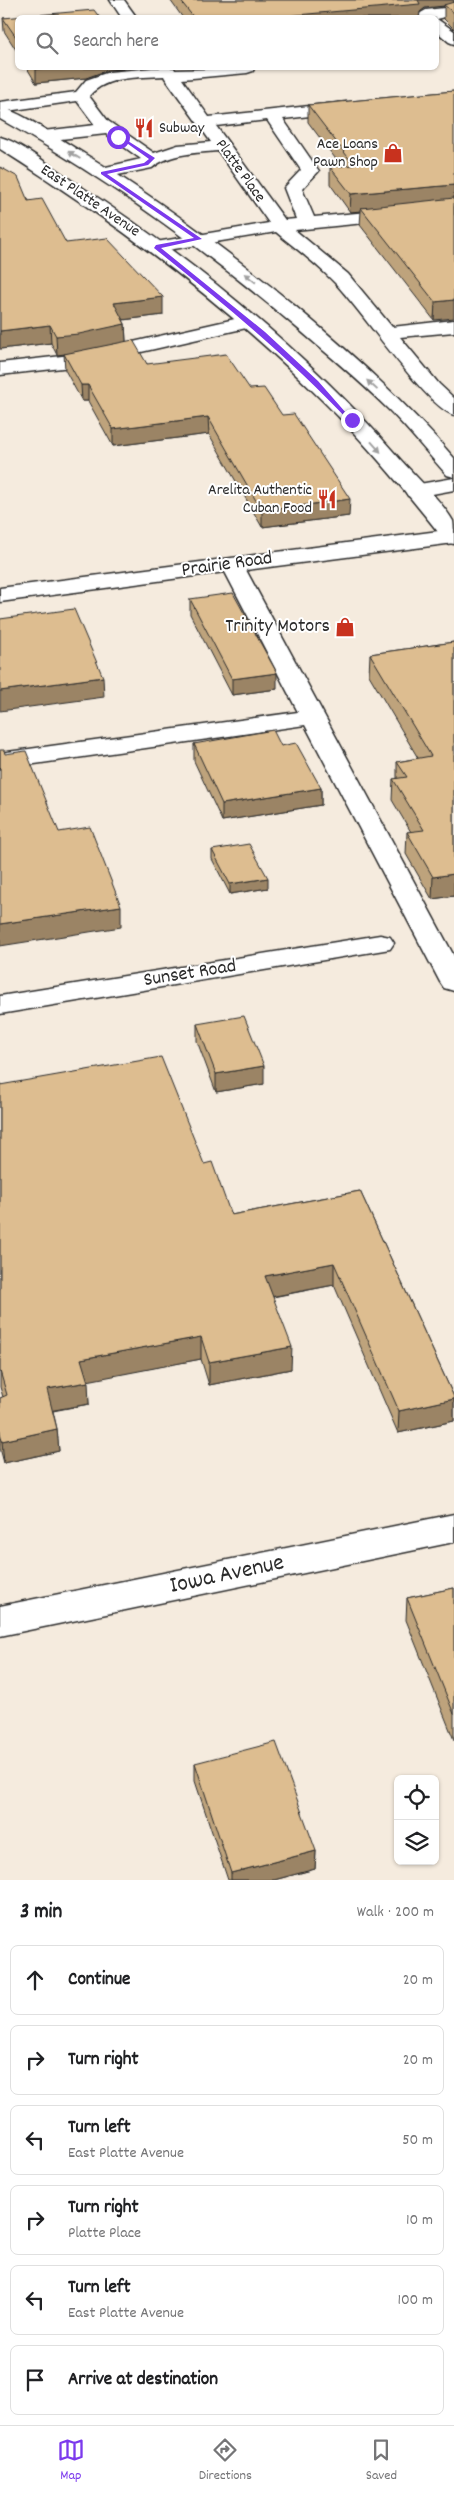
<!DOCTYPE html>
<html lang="en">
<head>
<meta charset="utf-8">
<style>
	:root { --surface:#fff; --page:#f2f2f2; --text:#202124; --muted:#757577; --line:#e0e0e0; --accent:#7c3aed }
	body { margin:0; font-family:Dekko,sans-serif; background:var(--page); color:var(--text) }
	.controls { position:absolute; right:15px; bottom:15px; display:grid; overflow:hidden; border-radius:8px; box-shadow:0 1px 4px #0004 }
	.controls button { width:45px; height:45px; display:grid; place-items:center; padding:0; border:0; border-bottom:1px solid var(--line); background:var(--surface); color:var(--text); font:25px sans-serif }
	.stop { position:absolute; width:15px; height:15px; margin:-11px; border:4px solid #7c3aed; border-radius:50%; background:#fff }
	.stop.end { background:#7c3aed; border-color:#fff; box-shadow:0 1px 5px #0008 }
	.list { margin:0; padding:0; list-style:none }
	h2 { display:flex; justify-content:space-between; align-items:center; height:65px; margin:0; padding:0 20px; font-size:21px }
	h2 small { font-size:16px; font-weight:400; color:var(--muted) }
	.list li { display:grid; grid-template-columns:32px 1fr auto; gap:15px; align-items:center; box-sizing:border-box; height:70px; margin:0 10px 10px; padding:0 10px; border:1px solid var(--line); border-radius:8px }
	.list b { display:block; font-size:19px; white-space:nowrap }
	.list p { margin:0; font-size:16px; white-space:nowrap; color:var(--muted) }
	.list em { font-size:16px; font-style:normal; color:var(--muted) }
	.icon { flex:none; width:28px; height:28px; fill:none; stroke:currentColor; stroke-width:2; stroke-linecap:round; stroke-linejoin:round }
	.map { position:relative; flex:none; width:454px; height:1880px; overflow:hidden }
	.search { position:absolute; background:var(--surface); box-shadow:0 1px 4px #0004; left:15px; right:15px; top:15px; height:55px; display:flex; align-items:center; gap:12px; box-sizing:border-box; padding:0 18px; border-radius:8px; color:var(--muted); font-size:19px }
	.sheet { height:545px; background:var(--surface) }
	nav { display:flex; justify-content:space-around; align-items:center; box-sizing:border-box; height:70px; border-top:1px solid var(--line); background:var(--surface); font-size:14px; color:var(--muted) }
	nav a { display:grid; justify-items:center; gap:2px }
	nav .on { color:var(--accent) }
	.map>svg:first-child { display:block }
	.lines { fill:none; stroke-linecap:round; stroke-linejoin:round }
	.minor-casing { stroke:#2b2b2b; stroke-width:3 }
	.major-casing { stroke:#2b2b2b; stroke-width:3 }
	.minor { fill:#fff; fill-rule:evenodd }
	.major { fill:#fff; fill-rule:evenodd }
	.wall { fill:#bea37c; stroke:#2b2b2b }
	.shaded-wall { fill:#9b8465; stroke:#2b2b2b }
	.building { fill:#ddbd90; stroke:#2b2b2b }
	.oneway { fill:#a0a0a0 }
	.route { fill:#7c3aed }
	.labels { text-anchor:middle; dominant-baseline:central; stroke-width:4; stroke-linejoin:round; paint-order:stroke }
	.far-poi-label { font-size:16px; fill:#2b2b2b; stroke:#fff; text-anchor:end }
	.far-street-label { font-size:16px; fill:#2b2b2b; stroke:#fff }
	.street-label { font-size:20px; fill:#2b2b2b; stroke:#fff }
	.poi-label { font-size:20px; fill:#2b2b2b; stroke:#fff; text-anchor:end }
	.near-street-label { font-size:24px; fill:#2b2b2b; stroke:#fff }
</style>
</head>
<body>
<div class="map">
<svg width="454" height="1880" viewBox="0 0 454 1880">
	<rect width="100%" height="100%" fill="#f5ebde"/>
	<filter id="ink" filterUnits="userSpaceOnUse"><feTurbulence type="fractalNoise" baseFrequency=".02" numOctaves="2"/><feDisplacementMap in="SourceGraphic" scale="10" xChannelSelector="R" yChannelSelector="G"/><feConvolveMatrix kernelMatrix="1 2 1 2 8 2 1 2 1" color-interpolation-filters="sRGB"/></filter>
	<g filter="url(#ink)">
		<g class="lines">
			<defs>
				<path id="minor" d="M110,0h14l13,18h-15z
					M454,7v8l-17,4 17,12v13l-5,-2 -13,-11v-13h-15l-2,-4 7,-4z
					M152,68h22l1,2 79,-2 -1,3 -6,2 -65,6 27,38 137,-15 6,2 2,3 -2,3 -6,2 -63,7 36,52 -17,18 12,28 140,-13v10l-159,16 53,44 44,53 62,-7v12l-54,5 39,47 15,14v17c-27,-7 -95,-108 -120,-133 -17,-18 -39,-34 -58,-50l-120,20 -6,-1 -3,-4 3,-4 6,-1 113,-19 -51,-72c-22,2 -48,2 -66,17l-49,10 -6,-1 -3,-4 3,-4 44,-10 -35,-25 -63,7 -6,-1 -2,-4 2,-4 6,-1 52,-6 -18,-24 -77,11v-10l76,-10 10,-12 23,-8zM164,76l1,2 46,64 -33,3 -24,8 -46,-32 -19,-25c18,-21 49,-18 75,-20zM267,120l34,50 -17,18 12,31 -11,1 -69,-94z
					M248,316l7,2 3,4 -3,4 -175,40 -80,9v-12l80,-9z
					M454,478v12l-38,7 -8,-1 -3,-5 3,-5z
					M454,529v14l-208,27 208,386v35l-10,-3 -4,-6 -135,-257 -305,44v-16l298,-41 -73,-140 -225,30v-14z
					M380,935l10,2 4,6 -4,6 -390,65v-18z
					M454,1514v28l-454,94v-30z"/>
				<path id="major" d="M0,107c23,6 58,31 80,44 75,46 147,99 215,155 57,48 111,96 159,152v19l-7,-2c-19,-21 -37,-44 -58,-65 -31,-31 -65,-59 -99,-88 -90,-76 -186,-145 -290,-203z
					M0,137c20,5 53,31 71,43 120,78 234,170 328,278 16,18 43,43 54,63 1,6 1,16 1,23l-8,-2c-38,-48 -76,-94 -119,-137 -98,-99 -210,-182 -327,-256z"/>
			</defs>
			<!-- minor casing -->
			<use href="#minor" class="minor-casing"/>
			<!-- major casing -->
			<use href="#major" class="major-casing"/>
			<!-- minor -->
			<use href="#minor" class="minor"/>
			<!-- major -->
			<use href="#major" class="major"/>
		</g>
		<!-- wall -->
		<path class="wall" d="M170,0h284v29l-10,-10v-13l-19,2 -5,4 -1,6h-236z
			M3,18h15v35l-14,-22z
			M27,68h96v1l-15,1 -22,8 -50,5z
			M454,91l-20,229 -74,-95 1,-14 -11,1 -20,-28v-17l11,-1 -33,-44v-17z
			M0,167l66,76 97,72 -40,5 2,4 1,17 21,23 103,25 99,127 -87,11 -53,-93 -96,12 -25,-45h-6l-17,-31 -1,-16 -7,1 -6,-12 -51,6z
			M190,599l87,90 -45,6 -42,-81z
			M454,642v254l-22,3 -26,-45 1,-22h4l-19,-32 1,-21h4v-17l21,-4 -49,-83 1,-21z
			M194,744l87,2 40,42v17l-99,16 -28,-60z
			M212,850l56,38 -38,6 -18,-35z
			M197,1024l67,60 -48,8 -19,-51z
			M0,1085l204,79 27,51 129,-24 94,206v24l-56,12 -64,-148 -61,12 18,72 -82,16 -8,-26 -114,21 2,24 -36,7 4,18 2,22 -55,12 -4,-15v-50l3,-1 -3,-10z
			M454,1588v152l-48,-120 1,-22z
			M195,1763l121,88 -1,18 -41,11h-46l-33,-99z"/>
		<!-- shaded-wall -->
		<path class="shaded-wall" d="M418,0h36v5h-10v1l-19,2 -5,4 -1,6h-156z
			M49,68h74v1l-15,1 -22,8 -50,5v-14z
			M454,185v18l-93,5v3l-11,1 1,-18z
			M163,297v18l-49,6v-18z
			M454,300v18l-20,2 1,-18z
			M125,324l1,18 -46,10 -23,3 -1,-19z
			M50,325l1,18 -51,6v-18z
			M81,385h7v16h-6z
			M208,417l1,17 -96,12v-17z
			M350,499l-1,17 -87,11v-16z
			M277,673v16l-45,6v-16z
			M103,677l1,20 -104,14v-20z
			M321,788v17l-99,16v-17z
			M454,874v22l-22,3 1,-22z
			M268,878v10l-38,6v-10z
			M121,906v21l-121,19v-22z
			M264,1066v18l-48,8v-18z
			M334,1263v22l-69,13v-22z
			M201,1337v22l-119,23 -1,-23z
			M292,1347l-1,22 -82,16v-23z
			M88,1382l1,22 -40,7 -2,-22z
			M454,1399v22l-56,12 1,-22z
			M57,1429l2,22 -55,12 -2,-22z
			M316,1851l-1,18 -41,11h-43v-7z"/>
		<!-- building -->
		<path class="building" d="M180,0h238l2,4 -157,14h-69z
			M454,2v11l-10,-8z
			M94,10l6,8h-82v22l-15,-22z
			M35,68h14l-13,1z
			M454,91v94l-103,9 -21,-27 24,-2 -46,-60z
			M0,167l18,10 10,24 14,-2 24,44 41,-5 56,59 -49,6 11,21 -46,10 -23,2 -6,-11 -50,6z
			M454,198v102l-19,2 -74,-94z
			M133,340l14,24 79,-10 24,35 14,-1 18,27 12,-1 56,85 -88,12 -54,-94 -95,12 -25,-44h-7l-17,-31z
			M233,593l44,80 -45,6 -42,-80z
			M74,609l29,68 -103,14v-72z
			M454,642v232l-21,3 -26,-45 17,-2 -31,-51 14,-2 -10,-15 34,-6 -61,-102z
			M273,730l8,16 15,-3 25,45 -99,16 -28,-60z
			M0,750h4l1,4 21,-3 33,81 31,-5 31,79 -121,18z
			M249,844l19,34 -38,6 -18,-34z
			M244,1016l20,50 -48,8 -19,-50z
			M161,1057l43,107 8,-2 19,53 129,-24 94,206v2l-55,12 -65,-148 -69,13 27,71 -83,15 -8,-25 -120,22 7,23 -41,7 10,40 -55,12 -2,-9v-34l7,-3 -7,-24v-286z
			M454,1588v126l-47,-116z
			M276,1742l40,109 -85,22 -36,-110z"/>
		<!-- one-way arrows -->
		<defs><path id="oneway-solid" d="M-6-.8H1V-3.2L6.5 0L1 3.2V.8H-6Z" transform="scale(1.25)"/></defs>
		<g class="oneway">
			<use href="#oneway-solid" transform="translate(74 155) rotate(-148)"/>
			<use href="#oneway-solid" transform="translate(250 278) rotate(-142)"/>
			<use href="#oneway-solid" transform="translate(372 385) rotate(-137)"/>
			<use href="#oneway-solid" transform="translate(376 447) rotate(48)"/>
		</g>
	</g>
	<!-- route -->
	<path class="route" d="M117,136h3l35,22 -7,7 -41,9 95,65 -41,9 104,84 53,49 36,41h-4c-60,-64 -127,-119 -196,-174l2,-3 38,-7 -93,-64v-2l43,-9 5,-4z"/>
	<!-- icons -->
	<defs>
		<symbol id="restaurant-bare" viewBox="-9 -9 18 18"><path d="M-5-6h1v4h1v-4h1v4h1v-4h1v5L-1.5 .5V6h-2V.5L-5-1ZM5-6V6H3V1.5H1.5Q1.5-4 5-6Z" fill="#c8321e" stroke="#fff" stroke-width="2.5" paint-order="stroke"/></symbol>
		<symbol id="shop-bare" viewBox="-9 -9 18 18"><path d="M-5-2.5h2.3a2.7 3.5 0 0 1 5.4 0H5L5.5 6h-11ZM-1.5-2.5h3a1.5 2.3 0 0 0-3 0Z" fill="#c8321e" stroke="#fff" stroke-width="2.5" paint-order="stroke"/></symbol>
	</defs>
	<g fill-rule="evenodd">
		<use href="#restaurant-bare" x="130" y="114" width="28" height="28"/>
		<use href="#shop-bare" x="379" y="139" width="28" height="28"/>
		<use href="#restaurant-bare" x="313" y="485" width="28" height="28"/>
		<use href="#shop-bare" x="331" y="613" width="28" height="28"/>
	</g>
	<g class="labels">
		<!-- far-poi labels -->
		<g class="far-poi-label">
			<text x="159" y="128" text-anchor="start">Subway</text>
			<text x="378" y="144">Ace Loans<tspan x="378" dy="18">Pawn Shop</tspan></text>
			<text x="312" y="490">Arelita Authentic<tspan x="312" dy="18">Cuban Food</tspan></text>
		</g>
		<!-- far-street labels -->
		<g class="far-street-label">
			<text transform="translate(240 171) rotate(54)">Platte Place</text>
			<text transform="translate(90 201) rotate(34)">East Platte Avenue</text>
		</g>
		<!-- street labels -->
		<g class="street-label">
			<text transform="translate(227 565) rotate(-8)">Prairie Road</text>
			<text transform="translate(190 974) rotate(-9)">Sunset Road</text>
		</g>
		<!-- poi labels -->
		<g class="poi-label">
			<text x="330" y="627">Trinity Motors</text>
		</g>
		<!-- near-street labels -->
		<g class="near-street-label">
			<text transform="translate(227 1575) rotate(-12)">Iowa Avenue</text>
		</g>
	</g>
</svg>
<div class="controls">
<button><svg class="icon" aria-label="locate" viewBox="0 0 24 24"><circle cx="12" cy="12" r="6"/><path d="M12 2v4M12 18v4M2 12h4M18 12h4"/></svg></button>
<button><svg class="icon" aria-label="layers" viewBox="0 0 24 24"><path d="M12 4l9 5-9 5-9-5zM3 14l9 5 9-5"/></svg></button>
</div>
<div class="stop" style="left:118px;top:137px"></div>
<div class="stop end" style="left:352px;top:420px"></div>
<div class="search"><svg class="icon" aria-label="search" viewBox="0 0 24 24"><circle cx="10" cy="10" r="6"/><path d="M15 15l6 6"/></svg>Search here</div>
</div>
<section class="sheet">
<h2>3 min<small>Walk · 200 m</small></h2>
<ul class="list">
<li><svg class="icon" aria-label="ahead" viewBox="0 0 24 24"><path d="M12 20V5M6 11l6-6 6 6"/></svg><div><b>Continue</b></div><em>20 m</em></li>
<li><svg class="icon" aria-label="right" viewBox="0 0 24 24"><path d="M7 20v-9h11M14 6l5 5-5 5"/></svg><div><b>Turn right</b></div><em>20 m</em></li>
<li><svg class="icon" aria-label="left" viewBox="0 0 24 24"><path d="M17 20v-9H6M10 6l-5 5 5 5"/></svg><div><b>Turn left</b><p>East Platte Avenue</p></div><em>50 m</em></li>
<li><svg class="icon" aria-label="right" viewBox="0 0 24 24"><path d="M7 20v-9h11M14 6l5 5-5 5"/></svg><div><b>Turn right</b><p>Platte Place</p></div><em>10 m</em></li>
<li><svg class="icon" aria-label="left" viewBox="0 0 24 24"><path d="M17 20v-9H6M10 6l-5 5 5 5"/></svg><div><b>Turn left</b><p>East Platte Avenue</p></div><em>100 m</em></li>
<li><svg class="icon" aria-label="arrive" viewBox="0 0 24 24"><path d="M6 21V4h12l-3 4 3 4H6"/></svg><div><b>Arrive at destination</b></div></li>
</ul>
</section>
<nav>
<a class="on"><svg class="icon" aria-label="map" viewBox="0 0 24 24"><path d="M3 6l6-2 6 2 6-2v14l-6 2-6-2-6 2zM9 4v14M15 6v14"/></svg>Map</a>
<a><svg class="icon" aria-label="directions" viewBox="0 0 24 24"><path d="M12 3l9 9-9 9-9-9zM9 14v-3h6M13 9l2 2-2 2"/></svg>Directions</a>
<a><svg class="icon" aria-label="saved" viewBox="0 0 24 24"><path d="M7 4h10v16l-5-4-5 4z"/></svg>Saved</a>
</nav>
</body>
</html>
